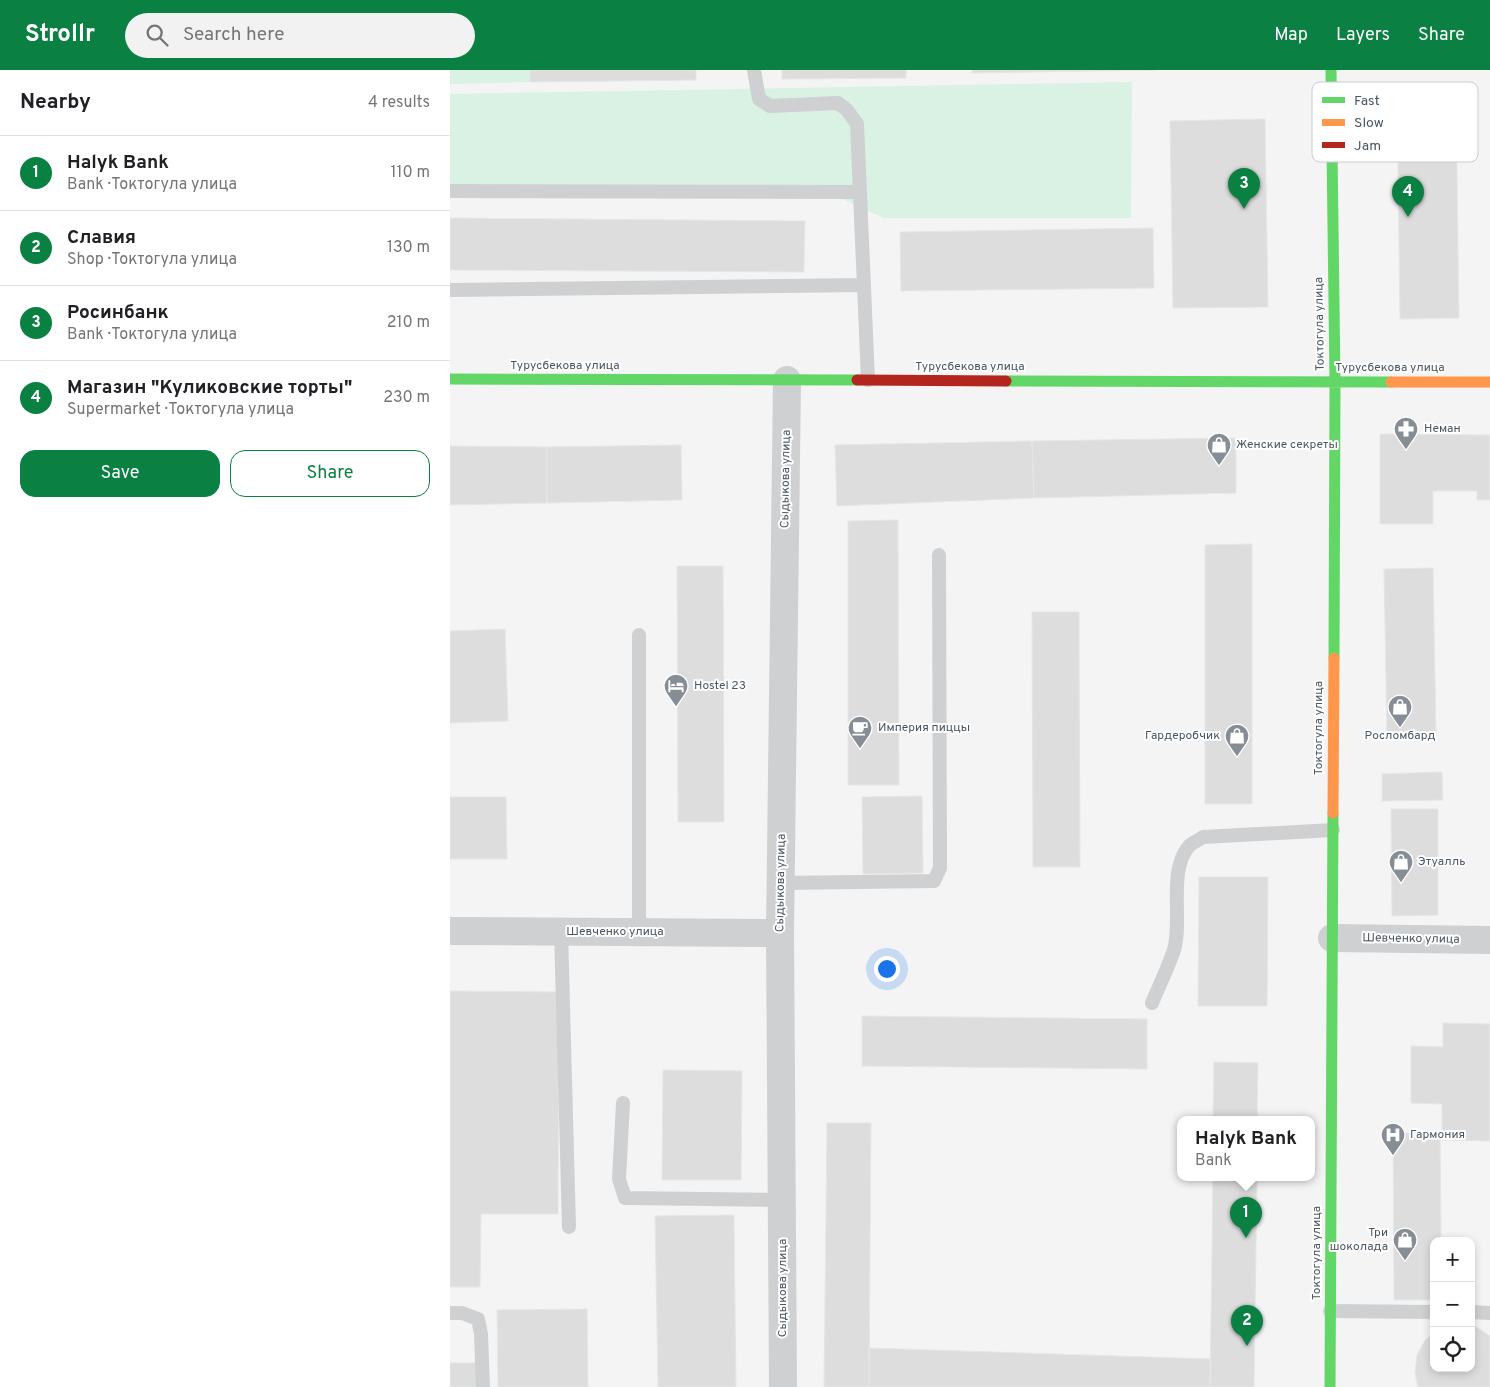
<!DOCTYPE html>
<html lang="en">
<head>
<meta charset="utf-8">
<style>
	:root { --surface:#fff; --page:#f2f2f2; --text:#202124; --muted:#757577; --line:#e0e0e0; --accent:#0b8043 }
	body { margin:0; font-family:Overpass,sans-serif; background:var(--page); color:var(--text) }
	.controls { position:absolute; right:15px; bottom:15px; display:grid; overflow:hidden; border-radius:10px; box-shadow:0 2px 8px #0003 }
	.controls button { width:45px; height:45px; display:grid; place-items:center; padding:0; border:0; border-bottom:1px solid var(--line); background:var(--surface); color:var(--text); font:25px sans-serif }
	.you { position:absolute; left:436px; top:898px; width:18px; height:18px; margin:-12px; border:4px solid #fff; border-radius:50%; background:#1a73e8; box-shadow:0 0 0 8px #1a73e833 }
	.badge { display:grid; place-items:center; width:32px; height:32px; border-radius:50%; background:var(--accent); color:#fff; font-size:16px; font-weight:700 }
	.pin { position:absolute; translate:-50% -41px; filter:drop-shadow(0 1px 2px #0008) }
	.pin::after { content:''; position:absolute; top:26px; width:18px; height:15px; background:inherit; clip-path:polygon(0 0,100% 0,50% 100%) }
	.popup { position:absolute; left:727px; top:1046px; width:138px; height:65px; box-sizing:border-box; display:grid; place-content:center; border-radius:10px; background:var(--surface); filter:drop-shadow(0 1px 4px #0005); font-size:16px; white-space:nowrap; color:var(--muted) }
	.popup b { font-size:19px; color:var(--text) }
	.popup::after { content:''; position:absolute; left:50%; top:100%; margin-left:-10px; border:10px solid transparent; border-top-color:var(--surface) }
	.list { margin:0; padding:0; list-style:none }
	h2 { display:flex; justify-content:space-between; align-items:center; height:65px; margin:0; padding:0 20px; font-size:21px }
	h2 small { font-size:16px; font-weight:400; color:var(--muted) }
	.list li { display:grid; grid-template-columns:32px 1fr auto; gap:15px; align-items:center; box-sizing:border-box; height:75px; padding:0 20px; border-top:1px solid var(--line) }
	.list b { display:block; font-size:19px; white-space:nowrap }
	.list p { margin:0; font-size:16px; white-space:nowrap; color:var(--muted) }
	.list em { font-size:16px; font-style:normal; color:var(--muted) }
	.actions { display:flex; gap:10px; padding:15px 20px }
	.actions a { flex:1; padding:11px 0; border:1px solid var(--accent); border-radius:15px; text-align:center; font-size:18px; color:var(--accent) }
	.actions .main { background:var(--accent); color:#fff }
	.icon { flex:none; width:28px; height:28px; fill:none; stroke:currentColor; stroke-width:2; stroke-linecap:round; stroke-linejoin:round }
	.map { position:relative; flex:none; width:1040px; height:1317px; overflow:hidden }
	header { display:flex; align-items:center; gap:30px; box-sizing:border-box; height:70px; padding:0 25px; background:var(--accent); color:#fff }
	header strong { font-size:24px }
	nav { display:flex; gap:28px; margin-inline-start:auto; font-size:18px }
	.search { width:350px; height:45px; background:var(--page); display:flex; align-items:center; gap:12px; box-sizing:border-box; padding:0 18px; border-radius:28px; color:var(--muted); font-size:19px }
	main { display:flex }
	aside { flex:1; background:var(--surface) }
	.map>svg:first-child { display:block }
	.green { fill:#d9f2e3 }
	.building { fill:#ddddde; stroke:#e5e6e7 }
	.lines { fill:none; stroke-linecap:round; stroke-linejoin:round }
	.lane { stroke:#ced0d2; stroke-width:14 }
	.street { stroke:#ced0d2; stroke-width:28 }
	.fast { stroke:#63d668; stroke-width:11 }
	.slow { stroke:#ff974d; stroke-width:11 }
	.jam { stroke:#b3261e; stroke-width:11 }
	.labels { text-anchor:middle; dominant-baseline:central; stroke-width:4; stroke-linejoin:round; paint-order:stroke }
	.street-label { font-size:12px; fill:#4a5661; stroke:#fff }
	.poi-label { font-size:12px; fill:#4a5661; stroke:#fff; text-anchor:start }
	.key { fill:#fff; stroke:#c9ccd0; stroke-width:1 }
	.key-label { font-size:14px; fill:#4a5661 }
</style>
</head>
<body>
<header>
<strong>Strollr</strong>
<div class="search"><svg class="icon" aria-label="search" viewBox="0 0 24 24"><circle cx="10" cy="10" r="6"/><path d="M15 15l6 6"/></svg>Search here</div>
<nav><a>Map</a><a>Layers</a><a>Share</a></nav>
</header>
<main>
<aside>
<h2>Nearby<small>4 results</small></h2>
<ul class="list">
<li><span class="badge">1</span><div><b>Halyk Bank</b><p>Bank · Токтогула улица</p></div><em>110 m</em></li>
<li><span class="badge">2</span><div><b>Славия</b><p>Shop · Токтогула улица</p></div><em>130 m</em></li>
<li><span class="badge">3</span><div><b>Росинбанк</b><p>Bank · Токтогула улица</p></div><em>210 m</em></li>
<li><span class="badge">4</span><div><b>Магазин &quot;Куликовские торты&quot;</b><p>Supermarket · Токтогула улица</p></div><em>230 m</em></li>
</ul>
<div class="actions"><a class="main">Save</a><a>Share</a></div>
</aside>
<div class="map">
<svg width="1040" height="1317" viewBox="0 0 1040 1317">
	<rect width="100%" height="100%" fill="#f4f4f4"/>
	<!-- green -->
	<path class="green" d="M0,0h80v12l-80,2z
		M682,12l-1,136h-247l-57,-26 -377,-1v-97z"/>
	<!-- building -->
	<path class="building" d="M80,0h166v10l-166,2z
		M332,0h124v8l-124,1z
		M522,0h183l-183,3z
		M1006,26l3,222 -59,1 -3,-222z
		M815,49l3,188 -95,1 -3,-187z
		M0,148l355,3 -1,51 -354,-2z
		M703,158l1,60 -253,3 -1,-59z
		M930,364l110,1v65h-13v-9h-44v33h-53z
		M786,368v55l-202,5 -2,-57z
		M582,371l2,57 -197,8 -2,-61z
		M231,375l1,55 -135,3v-56z
		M0,376l97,1v56l-97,2z
		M448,450l1,265h-51v-264z
		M802,474v260h-47v-259z
		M227,496h46l1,256h-46z
		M983,498l3,168 -49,1 -3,-168z
		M582,542h47l1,255h-47z
		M55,559l3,92 -58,2v-92z
		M992,702l1,28 -61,1v-27z
		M472,726l1,77 -60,1 -1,-77z
		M0,727h56l1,62h-57z
		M941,739h47v106l-46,1z
		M749,807h69l-1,129h-69z
		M0,921l109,1 -1,222h-77l-1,73h-30z
		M412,946l285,3v50l-285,-3z
		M993,953l47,1v117l-48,-1v-36l-31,-1v-57l32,1z
		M764,992l44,1 -1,56h-44z
		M213,1000l79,1 -1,109h-79z
		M377,1053h44l-2,264h-45z
		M943,1063h47l1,108h-7v59h-40z
		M763,1107h44l-3,210h-44z
		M284,1145l2,172h-78l-3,-171z
		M137,1239l1,78h-90l-1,-77z
		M1021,1256l5,1 14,9v51h-72l-3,-14 2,-18 8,-15 9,-7v35h37z
		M419,1278l342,11 -1,28h-341z
		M0,1293h28v24h-28z"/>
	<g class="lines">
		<!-- lane -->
		<path class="lane" d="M304,0l5,29 11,7 68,-3 9,7 10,14 11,256
			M0,121l409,1
			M0,220l413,-5
			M189,565v297
			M331,813l153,-2 6,-13 -1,-313
			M111,861l8,296
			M702,933c7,-17 16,-35 22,-53 9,-31 -7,-81 16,-105 4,-3 9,-5 13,-8l130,-7
			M173,1033l-4,76 6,19 158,2
			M880,1241l104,1
			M1021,1242l19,1
			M0,1243h12l16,6 3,15 2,53"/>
		<!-- street -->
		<path class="street" d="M0,861l330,2
			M882,868l158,2
			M333,1317l-3,-454 7,-553"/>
		<!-- fast -->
		<path class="fast" d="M881,0l4,311 -1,277
			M0,309l407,1
			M556,311l385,1
			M880,1317l3,-574"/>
		<!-- slow -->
		<path class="slow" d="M941,312h99
			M883,743l1,-155"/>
		<!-- jam -->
		<path class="jam" d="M407,310l149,1"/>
	</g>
	<!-- icons -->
	<defs>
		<symbol id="pharmacy-pin" viewBox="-11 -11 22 30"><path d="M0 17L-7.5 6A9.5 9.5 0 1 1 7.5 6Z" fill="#868d94" stroke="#fff"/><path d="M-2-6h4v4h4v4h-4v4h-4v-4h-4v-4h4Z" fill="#fff"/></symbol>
		<symbol id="shop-pin" viewBox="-11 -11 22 30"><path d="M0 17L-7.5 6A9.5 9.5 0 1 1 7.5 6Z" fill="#868d94" stroke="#fff"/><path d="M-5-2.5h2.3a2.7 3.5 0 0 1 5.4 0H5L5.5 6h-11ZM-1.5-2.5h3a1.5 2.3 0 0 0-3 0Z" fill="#fff"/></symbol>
		<symbol id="hotel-pin" viewBox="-11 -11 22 30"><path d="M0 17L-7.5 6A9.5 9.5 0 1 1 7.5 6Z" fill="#868d94" stroke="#fff"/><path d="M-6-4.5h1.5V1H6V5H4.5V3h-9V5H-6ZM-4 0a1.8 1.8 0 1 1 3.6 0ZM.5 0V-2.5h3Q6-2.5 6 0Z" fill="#fff"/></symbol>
		<symbol id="cafe-pin" viewBox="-11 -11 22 30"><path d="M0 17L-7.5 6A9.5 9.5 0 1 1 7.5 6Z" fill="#868d94" stroke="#fff"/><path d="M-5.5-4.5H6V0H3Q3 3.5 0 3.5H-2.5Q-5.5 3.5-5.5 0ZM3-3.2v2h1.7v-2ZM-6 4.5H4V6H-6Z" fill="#fff"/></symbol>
		<symbol id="hospital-pin" viewBox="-11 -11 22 30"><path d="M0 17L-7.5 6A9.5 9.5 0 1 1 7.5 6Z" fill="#868d94" stroke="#fff"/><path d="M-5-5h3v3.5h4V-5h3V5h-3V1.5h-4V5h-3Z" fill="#fff"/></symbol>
	</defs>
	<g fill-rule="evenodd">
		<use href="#pharmacy-pin" x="942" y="345" width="28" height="38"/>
		<use href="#shop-pin" x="755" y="361" width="28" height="38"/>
		<use href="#hotel-pin" x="212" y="602" width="28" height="38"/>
		<use href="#shop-pin" x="936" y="623" width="28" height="38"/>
		<use href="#cafe-pin" x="396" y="644" width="28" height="38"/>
		<use href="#shop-pin" x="773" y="652" width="28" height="38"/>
		<use href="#shop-pin" x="937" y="778" width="28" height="38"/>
		<use href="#hospital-pin" x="929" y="1051" width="28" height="38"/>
		<use href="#shop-pin" x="941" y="1156" width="28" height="38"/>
	</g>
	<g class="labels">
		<!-- street labels -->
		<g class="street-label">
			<text transform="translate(870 254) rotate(-91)">Токтогула улица</text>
			<text x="115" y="296">Турусбекова улица</text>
			<text x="520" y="297">Турусбекова улица</text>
			<text x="940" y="298">Турусбекова улица</text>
			<text transform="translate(336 409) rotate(-89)">Сыдыкова улица</text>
			<text transform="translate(869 658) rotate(-90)">Токтогула улица</text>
			<text transform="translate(331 813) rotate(-89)">Сыдыкова улица</text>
			<text x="165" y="862">Шевченко улица</text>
			<text transform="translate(961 869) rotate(1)">Шевченко улица</text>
			<text transform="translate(867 1183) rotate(-90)">Токтогула улица</text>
			<text transform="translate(333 1218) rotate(-90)">Сыдыкова улица</text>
		</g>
		<!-- poi labels -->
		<g class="poi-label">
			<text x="974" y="359">Неман</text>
			<text x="786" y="375">Женские секреты</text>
			<text x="244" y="616">Hostel 23</text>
			<text x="428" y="658">Империя пиццы</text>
			<text x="770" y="666" text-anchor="end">Гардеробчик</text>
			<text x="950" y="666" text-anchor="middle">Росломбард</text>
			<text x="968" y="792">Этуалль</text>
			<text x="960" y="1065">Гармония</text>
			<text x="938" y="1163" text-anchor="end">Три<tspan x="938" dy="14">шоколада</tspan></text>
		</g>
	</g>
	<!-- legend -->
	<rect x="862" y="12" width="166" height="80" rx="8" class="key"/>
	<rect x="872" y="27" width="23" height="6" fill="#63d668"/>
	<rect x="872" y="49" width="23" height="7" fill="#ff974d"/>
	<rect x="872" y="72" width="23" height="6" fill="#b3261e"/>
	<g class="key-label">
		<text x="904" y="35">Fast</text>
		<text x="904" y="57">Slow</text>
		<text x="904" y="80">Jam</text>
	</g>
</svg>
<div class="controls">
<button>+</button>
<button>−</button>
<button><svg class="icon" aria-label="locate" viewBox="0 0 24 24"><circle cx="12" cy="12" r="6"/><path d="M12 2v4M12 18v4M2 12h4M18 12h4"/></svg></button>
</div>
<div class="you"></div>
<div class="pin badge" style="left:796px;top:1168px">1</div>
<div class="popup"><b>Halyk Bank</b>Bank</div>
<div class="pin badge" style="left:797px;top:1276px">2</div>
<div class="pin badge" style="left:794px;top:139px">3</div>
<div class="pin badge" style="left:958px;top:147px">4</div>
</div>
</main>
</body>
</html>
